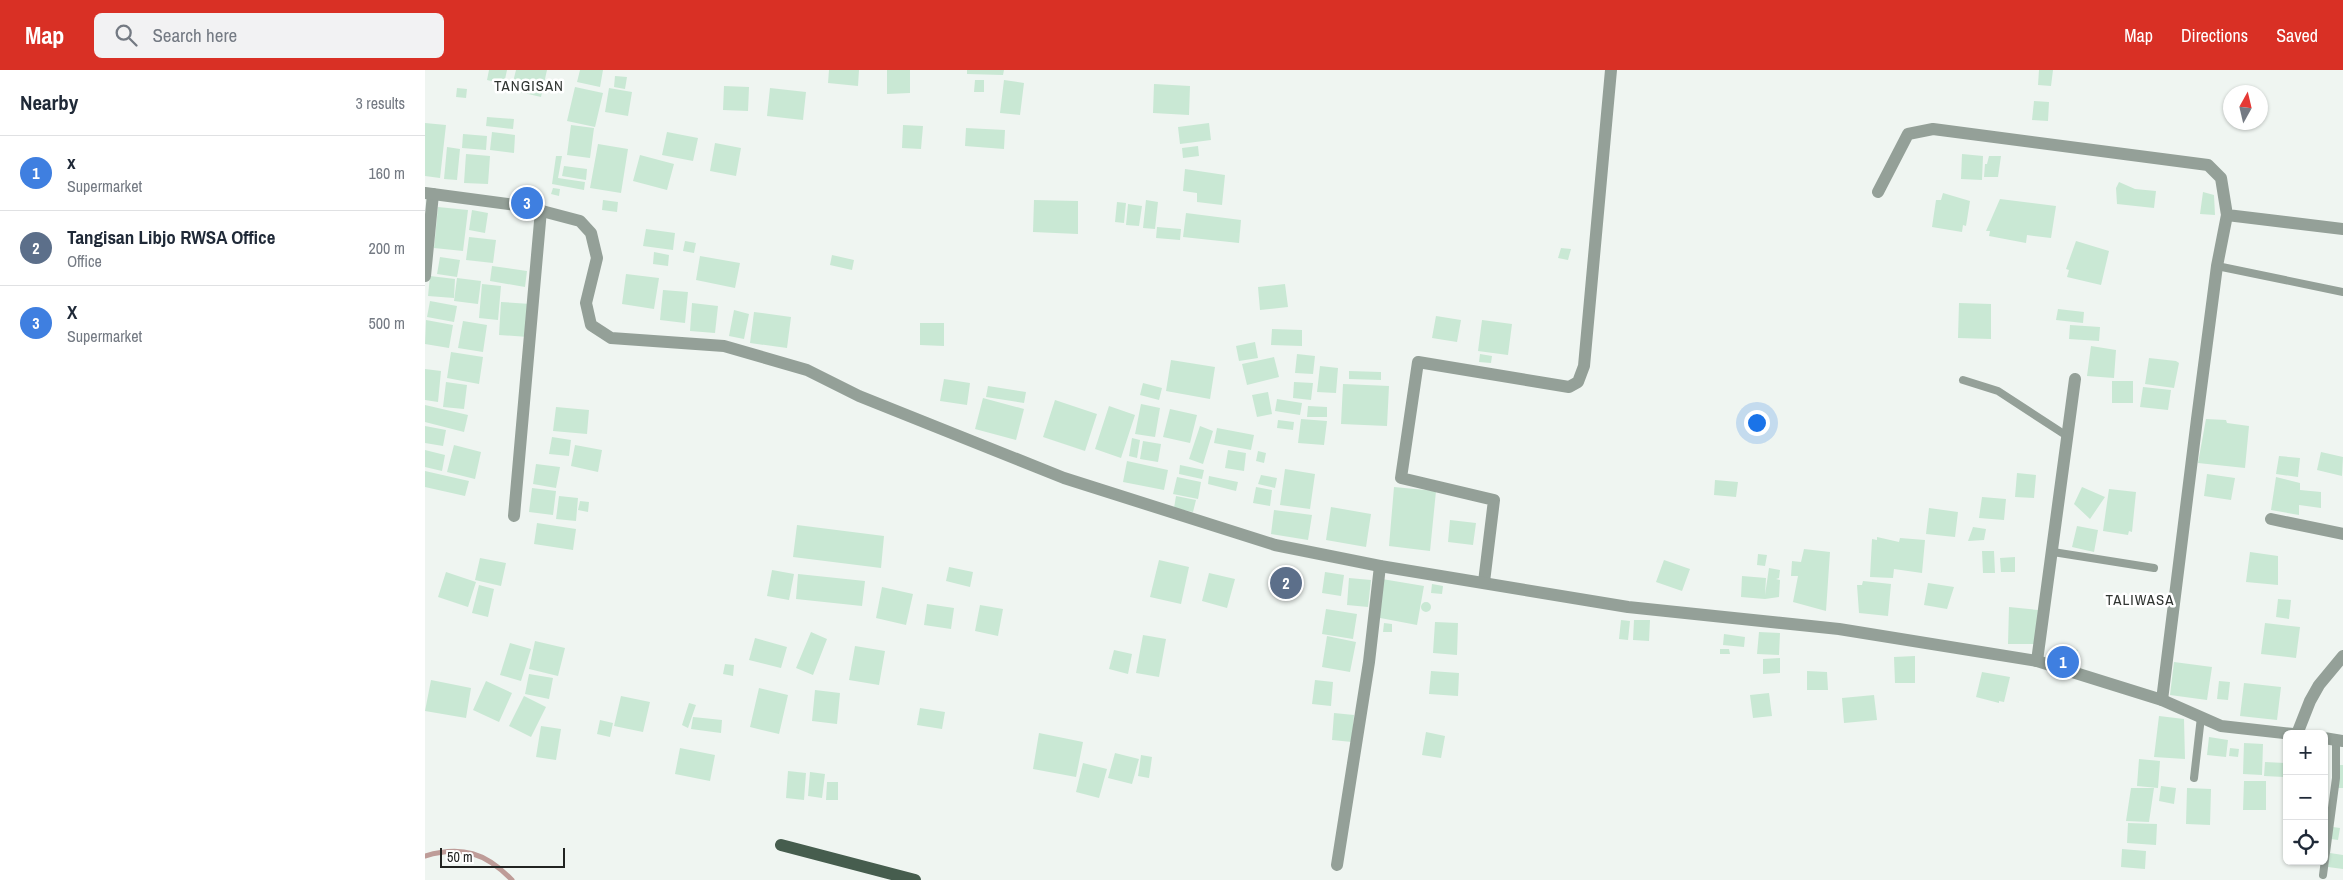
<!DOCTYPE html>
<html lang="en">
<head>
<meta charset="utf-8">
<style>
	:root { --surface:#fff; --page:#f2f2f3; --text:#1f2937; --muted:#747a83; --line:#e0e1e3; --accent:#d93025 }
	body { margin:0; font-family:"Archivo Narrow",sans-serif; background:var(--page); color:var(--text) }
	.controls { position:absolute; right:15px; bottom:15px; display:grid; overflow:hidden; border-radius:8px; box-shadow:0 1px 4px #0004 }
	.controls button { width:45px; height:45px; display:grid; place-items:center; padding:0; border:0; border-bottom:1px solid var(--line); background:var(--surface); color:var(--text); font:25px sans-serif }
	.compass { position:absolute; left:1798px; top:15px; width:45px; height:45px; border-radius:50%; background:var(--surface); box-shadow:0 1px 4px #0004; rotate:8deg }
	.scale { position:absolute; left:15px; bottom:12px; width:125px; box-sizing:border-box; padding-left:5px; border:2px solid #212321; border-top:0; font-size:14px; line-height:18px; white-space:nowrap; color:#212321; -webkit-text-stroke:4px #fff; paint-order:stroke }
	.you { position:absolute; left:1331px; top:352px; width:18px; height:18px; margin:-12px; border:4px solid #fff; border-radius:50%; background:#1a73e8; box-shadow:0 0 0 8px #1a73e833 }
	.badge { display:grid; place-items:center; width:32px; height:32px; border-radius:50%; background:var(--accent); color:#fff; font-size:16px; font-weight:700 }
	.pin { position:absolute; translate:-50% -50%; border:2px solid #fff; box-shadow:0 1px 5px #0006 }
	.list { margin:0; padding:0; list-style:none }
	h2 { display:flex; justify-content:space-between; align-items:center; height:65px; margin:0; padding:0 20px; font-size:21px }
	h2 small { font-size:16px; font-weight:400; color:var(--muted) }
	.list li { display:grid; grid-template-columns:32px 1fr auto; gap:15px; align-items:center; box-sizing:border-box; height:75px; padding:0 20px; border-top:1px solid var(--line) }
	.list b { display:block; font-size:19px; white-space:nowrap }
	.list p { margin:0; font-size:16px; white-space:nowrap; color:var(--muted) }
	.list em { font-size:16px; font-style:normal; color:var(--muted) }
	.icon { flex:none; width:28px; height:28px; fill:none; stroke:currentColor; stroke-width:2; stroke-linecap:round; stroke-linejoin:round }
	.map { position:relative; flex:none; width:1918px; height:810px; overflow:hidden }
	header { display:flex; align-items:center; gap:30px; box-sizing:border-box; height:70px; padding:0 25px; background:var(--accent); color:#fff }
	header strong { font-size:24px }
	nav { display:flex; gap:28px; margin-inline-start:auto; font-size:18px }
	.search { width:350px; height:45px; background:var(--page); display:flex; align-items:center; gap:12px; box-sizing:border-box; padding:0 18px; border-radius:8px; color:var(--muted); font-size:19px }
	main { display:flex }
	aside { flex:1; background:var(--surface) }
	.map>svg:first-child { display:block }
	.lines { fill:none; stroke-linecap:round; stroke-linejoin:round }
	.stream { stroke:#be9c98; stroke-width:5 }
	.building { fill:#c9e8d4 }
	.service { stroke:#94a098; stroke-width:8 }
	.minor { stroke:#94a098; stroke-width:12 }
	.tertiary { stroke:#94a098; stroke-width:12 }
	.primary { stroke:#465d4e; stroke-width:12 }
	.labels { text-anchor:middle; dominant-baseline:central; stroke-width:5; stroke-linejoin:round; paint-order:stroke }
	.neighbourhood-label { font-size:15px; letter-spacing:1px; fill:#313532; stroke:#fff }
</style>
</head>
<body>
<header>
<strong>Map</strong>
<div class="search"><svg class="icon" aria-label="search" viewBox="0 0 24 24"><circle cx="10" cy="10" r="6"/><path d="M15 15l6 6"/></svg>Search here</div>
<nav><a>Map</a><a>Directions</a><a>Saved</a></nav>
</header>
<main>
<aside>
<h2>Nearby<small>3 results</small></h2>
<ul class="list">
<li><span class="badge" style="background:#3f7fe0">1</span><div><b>x</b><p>Supermarket</p></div><em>160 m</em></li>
<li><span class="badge" style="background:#5c6f8a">2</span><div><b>Tangisan Libjo RWSA Office</b><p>Office</p></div><em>200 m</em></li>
<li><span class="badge" style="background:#3f7fe0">3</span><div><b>X</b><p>Supermarket</p></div><em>500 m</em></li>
</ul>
</aside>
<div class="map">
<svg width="1918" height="810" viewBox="0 0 1918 810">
	<rect width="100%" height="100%" fill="#eff5f1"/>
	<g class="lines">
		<!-- stream -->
		<path class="stream" d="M0,786c37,-11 61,-3 87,24"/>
	</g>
	<!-- building -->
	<path class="building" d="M64,0h18l-3,14 -17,-4z
		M91,0h31l-6,27 -30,-7z
		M155,0h23l-3,17 -23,-5z
		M404,0h30l-1,16 -30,-3z
		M462,0h23v23l-23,1z
		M542,0h37l-1,5 -36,-1z
		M1614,0h14l-2,16 -13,-1z
		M190,6l12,1 -2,12 -11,-2z
		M550,10h9v12h-10z
		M579,10l20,3 -4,32 -20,-2z
		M729,14l36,2 -1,29 -36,-2z
		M299,16l25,1 -1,24 -25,-1z
		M150,17l28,6 -8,34 -28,-6z
		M32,18l10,1 -1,9 -10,-1z
		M184,18l23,4 -4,24 -23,-4z
		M345,18l36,4 -3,28 -36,-4z
		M1609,31l15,1 -1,19 -16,-1z
		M62,47l27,2 -1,10 -27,-3z
		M0,53l21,2 -6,53 -15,-2z
		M784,53l2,17 -31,4 -2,-17z
		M146,55l23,3 -4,30 -23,-3z
		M478,55l20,1 -2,23 -19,-1z
		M541,58l39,2 -1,19 -39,-3z
		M67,62l23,3 -1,18 -24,-3z
		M242,62l31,6 -5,23 -31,-6z
		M38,64l24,2 -1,14 -24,-2z
		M290,73l26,5 -5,28 -26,-5z
		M173,74l30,5 -7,44 -31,-5z
		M773,76l1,10 -16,2 -1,-10z
		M22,77l13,2 -3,31 -13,-1z
		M41,84l24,2 -2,28 -24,-1z
		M1537,84l21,2 -1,24 -21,-1z
		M215,85l34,9 -7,26 -34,-9z
		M131,86h6l-4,22 27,4 -1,8 -32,-6z
		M1564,86h12l-3,21h-14l1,-13h2z
		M139,96l23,3 -1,11 -24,-4z
		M760,99l40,6 -3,30 -25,-3v-9l-14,-2z
		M1694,112l16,7 21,2 -2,17 -37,-4 -1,-16z
		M128,118l7,1 -1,7 -8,-2z
		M1778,122l11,3 1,20 -15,-1z
		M1518,123l27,8 -4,25 -3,-1 -1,7 -30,-5 4,-27h5z
		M1575,129l56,7 -5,32 -24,-3 -1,8 -37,-7 1,-5h-4z
		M178,130l15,2 -1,10 -15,-2z
		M609,130l44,1v33l-45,-2z
		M721,130l12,2 -3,27 -12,-1z
		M692,132l9,1 -2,20 -9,-1z
		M703,134l14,2 -3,20 -13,-1z
		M13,137l30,3 -5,41 -29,-3z
		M47,140l16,3 -3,20 -16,-3z
		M761,143l55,7 -2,23 -56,-6z
		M732,157l24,2 -1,11 -24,-2z
		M221,159l29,4 -2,17 -30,-4z
		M44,167l27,3 -3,23 -27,-3z
		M260,171l11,2 -2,10 -11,-2z
		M1651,171l33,10 -8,34 -34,-8 2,-7 -3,-1z
		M1136,178l10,1 -3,11 -10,-2z
		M229,182l15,3 -1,11 -15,-2z
		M407,185l22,5 -2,10 -22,-5z
		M275,186l40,7 -5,25 -39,-8z
		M15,187l20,3 -3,17 -20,-3z
		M67,196l35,5 -2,16 -35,-6z
		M201,204l33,4 -5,31 -32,-5z
		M5,206l25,3 -1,19 -26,-2z
		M32,208l24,3 -3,23 -24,-3z
		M57,214l19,2 -3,34 -19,-2z
		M860,214l3,23 -28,3 -2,-23z
		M238,220l25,2 -3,31 -25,-3z
		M5,231l27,5 -3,16 -27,-5z
		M76,232l30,2 -3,33 -29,-2z
		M267,233l26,3 -3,27 -25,-2z
		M1534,233l32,1v35l-33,-1z
		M1633,239l26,3 -1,11 -27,-3z
		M309,240l15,4 -5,25 -15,-3z
		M329,242l37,5 -4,31 -37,-5z
		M1011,246l25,4 -4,22 -25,-4z
		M1,250l27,5 -4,23 -24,-4z
		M1057,250l30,4 -4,31 -30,-4z
		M38,251l24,4 -4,27 -25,-4z
		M495,253h24v23l-24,-1z
		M1645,255l30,2 -1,14 -30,-2z
		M847,259l30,1v16l-31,-1z
		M830,272l3,16 -19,3 -3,-15z
		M1666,276l25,4 -2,28 -27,-2z
		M26,282l32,5 -4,27 -32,-6z
		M872,284l18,2 -2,18 -18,-1z
		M1055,284l12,2 -1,7 -12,-1z
		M849,287l5,20 -32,8 -5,-21z
		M1724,288l27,3 3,2 -5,25 -29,-4z
		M746,290l44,7 -5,32 -44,-8z
		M895,296l18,2 -2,25 -19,-1z
		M0,299l16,2 -3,31 -13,-2z
		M924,301l32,1v8l-32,-1z
		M519,309l26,4 -3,22 -27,-4z
		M1687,311h21v22h-21z
		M21,312l21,3 -3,24 -21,-2z
		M869,312l19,1 -2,17 -18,-2z
		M718,313l19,5 -3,12 -19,-5z
		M918,314l46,2 -2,40 -46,-2z
		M563,316l38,6 -2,11 -38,-6z
		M1718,317l28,3 -3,20 -28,-3z
		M843,322l4,22 -15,3 -5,-22z
		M558,328l41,11 -8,31 -41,-11z
		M852,329l25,4 -2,12 -25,-4z
		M630,330l42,14 -12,37 -42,-14z
		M716,334l19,4 -5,29 -20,-3z
		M0,335l43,10 -4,17 -39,-10z
		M684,336l26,9 -14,43 -26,-9z
		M883,336l19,1v10h-20z
		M131,337l33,3 -2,24 -34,-3z
		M745,339l27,6 -7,28 -27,-6z
		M876,349l26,2 -3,24 -26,-2z
		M1781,349l20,1 1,3 22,3 -4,42 -47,-5z
		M853,350l16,2 -1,8 -16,-2z
		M0,356l21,4 -3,16 -18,-3z
		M775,356l13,5 -10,33 -14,-5z
		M792,358l37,7 -3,15 -37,-7z
		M127,367l19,3 -2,16 -20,-2z
		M707,368l8,2 -3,18 -8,-2z
		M718,371l18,3 -3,18 -18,-3z
		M29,375l27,7 -6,27 -28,-7z
		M150,375l27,5 -4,22 -27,-6z
		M0,380l20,5 -3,16 -17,-4z
		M803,380l18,3 -2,18 -19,-3z
		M833,381l8,2 -2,10 -8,-2z
		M1896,382l22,5 -1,19 -25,-6z
		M1854,386l21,2 -2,19 -22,-3z
		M702,391l41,9 -4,20 -41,-8z
		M111,394l24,3 -4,21 -23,-4z
		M755,395l24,5 -2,9 -23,-5z
		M860,399l30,5 -5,35 -30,-4z
		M0,401l44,10 -4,15 -40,-9z
		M1592,403l19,2 -2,23 -19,-1z
		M1782,404l28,4 -4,22 -27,-4z
		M836,405l16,3 -2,10 -17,-4z
		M784,406l29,6 -2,9 -28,-7z
		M752,407l24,5 -3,17 -25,-5z
		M1851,407l24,6v7l21,2v16l-22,-3v10l-28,-5z
		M1290,410l23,2 -2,15 -22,-2z
		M831,417l16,3 -2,16 -17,-3z
		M969,417l42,4 -6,60 -41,-5z
		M1657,417l23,10 -15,22 -16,-15z
		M107,418l24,3 -3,24 -24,-3z
		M1684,419l27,3 -4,40 -3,-1 -1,4 -25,-4z
		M134,426l19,2 -2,23 -20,-2z
		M751,426l20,4 -3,12 -19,-4z
		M1557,427l24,2 -2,21 -25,-2z
		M155,431l9,1 -1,10 -10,-2z
		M906,437l40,7 -5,33 -40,-7z
		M1504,438l29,4 -3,25 -29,-3z
		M849,440l38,5 -4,25 -37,-6z
		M1025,450l26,3 -3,22 -25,-3z
		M112,453l39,6 -3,21 -39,-6z
		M372,455l87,11 -3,32 -88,-11z
		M1652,456l21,4 -4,22 -22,-5z
		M1548,457l13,2 -2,11 -16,1z
		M1452,467l22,5 1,-4 25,2 -3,33 -28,-4 -1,9 -23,-1 2,-38 5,1z
		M1379,479l26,3 -4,59 -33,-9 5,-26h-7l1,-15 9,1z
		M1557,481h12l1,22h-12z
		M1825,482l28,4v29l-32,-3z
		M1333,484l9,1 -2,11 -8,-1z
		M1590,487v15h-14l-1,-14z
		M55,488l26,5 -5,23 -26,-6z
		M734,490l30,7 -8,37 -31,-7z
		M1239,490l26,9 -8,22 -26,-9z
		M524,497l24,5 -3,15 -24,-6z
		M852,498l24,6 -6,24 -24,-6z
		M1344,498l11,2 -1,8 -3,1 4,1 -1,17 -14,2 -24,-2 1,-21 24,2 -1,17z
		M347,500l22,4 -5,26 -22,-4z
		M21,502l30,10 -8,25 -30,-10z
		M900,502l19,3 -3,21 -19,-3z
		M784,503l26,6 -8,29 -25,-7z
		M373,504l67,7 -3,25 -66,-7z
		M924,508l22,2 -3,27 -21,-2z
		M957,509l42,7 -7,39 -42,-8z
		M1438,511l28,3 -3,32 -29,-3 -2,-28h5z
		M1503,513l26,4 -7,22 -23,-4z
		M1007,514l11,2 -1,8 -11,-1z
		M54,515l15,4 -6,28 -16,-4z
		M457,517l31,7 -7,31 -30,-7z
		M1853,529l13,1 -2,19 -13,-2z
		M996 537a5 5 0 1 1 10 0a5 5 0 1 1-10 0Z
		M502,534l27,4 -3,21 -27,-4z
		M555,535l23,4 -5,27 -23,-5z
		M1584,537l29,3 -3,34h-27z
		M901,539l31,5 -4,25 -31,-5z
		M1196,550l9,1 -2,19 -9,-1z
		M1209,550h16l-1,21 -16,-1z
		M1010,552l23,1 -1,32 -24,-2z
		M959,553l8,1v8h-9z
		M1840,553l35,4 -4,31 -35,-4z
		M386,562l16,7 -14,36 -17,-7z
		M1334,562l21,1 -1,22 -22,-1z
		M1299,564l21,3 -1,10 -21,-2z
		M718,565l23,4 -7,38 -23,-4z
		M902,566l29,6 -6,30 -28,-5z
		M330,568l32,9 -6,21 -32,-8z
		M110,571l30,7 -7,28 -29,-7z
		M85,573l21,6 -10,32 -21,-6z
		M430,576l30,5 -6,34 -30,-5z
		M1638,576l15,4 -4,13 -15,-4z
		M1295,579h9l1,5h-10z
		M689,580l18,4 -4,20 -19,-5z
		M1490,586v27h-20l-1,-26z
		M1355,588v15l-17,1v-15z
		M1749,592l38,5 -5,33 -37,-5z
		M300,594l9,1 -1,11 -10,-2z
		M1006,601l28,2 -1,23 -29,-2z
		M1382,601l20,1 1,18h-21z
		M1557,602l28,5 -6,25 -5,-1v2l-23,-6z
		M104,604l24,4 -4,21 -24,-5z
		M6,610l40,8 -5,30 -41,-7z
		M890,610l18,2 -2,24 -19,-2z
		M61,611l26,12 -13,29 -26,-12z
		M1794,611l11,1 -2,18 -11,-1z
		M1819,613l37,4 -4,33 -37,-4z
		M334,618l29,7 -9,39 -29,-7z
		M390,620l25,3 -3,31 -25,-3z
		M1344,623l3,23 -19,2 -3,-23z
		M1449,625l3,25 -33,3 -2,-25z
		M99,626l22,11 -15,30 -22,-11z
		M196,626l29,6 -7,30 -29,-6z
		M264,633l7,2 -8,23 -6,-3z
		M495,638l25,4 -3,17 -25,-4z
		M909,643l20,2 -2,27 -20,-2z
		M1734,646l25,3 1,40 -31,-2z
		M268,647l29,3 -1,13 -30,-4z
		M175,650l13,3 -3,14 -13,-3z
		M116,656l20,3 -5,31 -20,-3z
		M1001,662l19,4 -4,22 -19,-3z
		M614,663l44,9 -7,35 -43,-8z
		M1784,667l19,3 -2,17 -19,-2z
		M1819,673l19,1 -1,31 -19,-1z
		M255,678l35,7 -5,26 -35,-7z
		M1805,678l9,1 -1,8 -9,-1z
		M690,683l24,6 -7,25 -24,-6z
		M716,685l11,2 -3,21 -11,-2z
		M1714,689l21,2 -2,27 -21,-2z
		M1840,692l20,1 -1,14 -20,-1z
		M658,693l24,6 -8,29 -23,-6z
		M1915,695h3v23h-5z
		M363,701l18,2 -2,27 -18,-2z
		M385,702l15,2 -3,24 -14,-2z
		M1819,711h22v29h-23z
		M402,712h11v18h-12z
		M1736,716l15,2 -2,16 -15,-3z
		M1706,718h23l-5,34 -23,-1z
		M1762,718l24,1 -1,36 -24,-1z
		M1703,753l29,1 -1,21 -29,-2z
		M1908,757l7,1 -2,12 -7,-1z
		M1697,779l24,2 -1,18 -24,-2z
		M1905,783l13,2v14l-15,-2z"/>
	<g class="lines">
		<!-- service -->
		<path class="service" d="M1792,196l126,26
			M1538,310l35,11 69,45
			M1628,482l101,16
			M1769,708l7,-61
			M1898,805l13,-97v-39"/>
		<!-- minor -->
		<path class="minor" d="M1453,122l30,-58 25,-5 275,36 13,13 6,37 -10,51 -20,153 -35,281
			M1802,145l116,14
			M0,206l8,-82
			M89,446l27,-306
			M1846,449l72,15
			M1059,512l10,-82 -93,-22 17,-116 151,25 9,-5 6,-16 27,-296
			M1612,591l38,-282
			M1872,664l13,-33 9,-16 24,-29
			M912,795l32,-203 11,-96"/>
		<!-- tertiary -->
		<path class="tertiary" d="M0,123l98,13 57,15 11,12 6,25 -11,45 5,22 20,13 113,8 83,24 52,26 205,82 211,67 105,21 248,41 211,22 198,32 125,39 59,26 72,8
			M1899,668l19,3"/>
		<!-- primary -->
		<path class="primary" d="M356,775l134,35"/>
	</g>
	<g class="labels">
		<!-- neighbourhood labels -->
		<g class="neighbourhood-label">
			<text x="104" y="15">TANGISAN</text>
			<text x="1715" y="529">TALIWASA</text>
		</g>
	</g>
</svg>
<div class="controls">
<button>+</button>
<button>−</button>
<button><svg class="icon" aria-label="locate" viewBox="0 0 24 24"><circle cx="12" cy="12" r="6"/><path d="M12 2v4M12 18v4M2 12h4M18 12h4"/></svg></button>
</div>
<svg class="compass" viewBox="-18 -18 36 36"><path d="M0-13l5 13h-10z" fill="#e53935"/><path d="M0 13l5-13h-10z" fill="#747a83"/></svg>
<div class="scale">50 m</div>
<div class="you"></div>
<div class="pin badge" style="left:1638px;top:592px;background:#3f7fe0">1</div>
<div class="pin badge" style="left:861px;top:513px;background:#5c6f8a">2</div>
<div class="pin badge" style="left:102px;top:133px;background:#3f7fe0">3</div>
</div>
</main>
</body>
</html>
